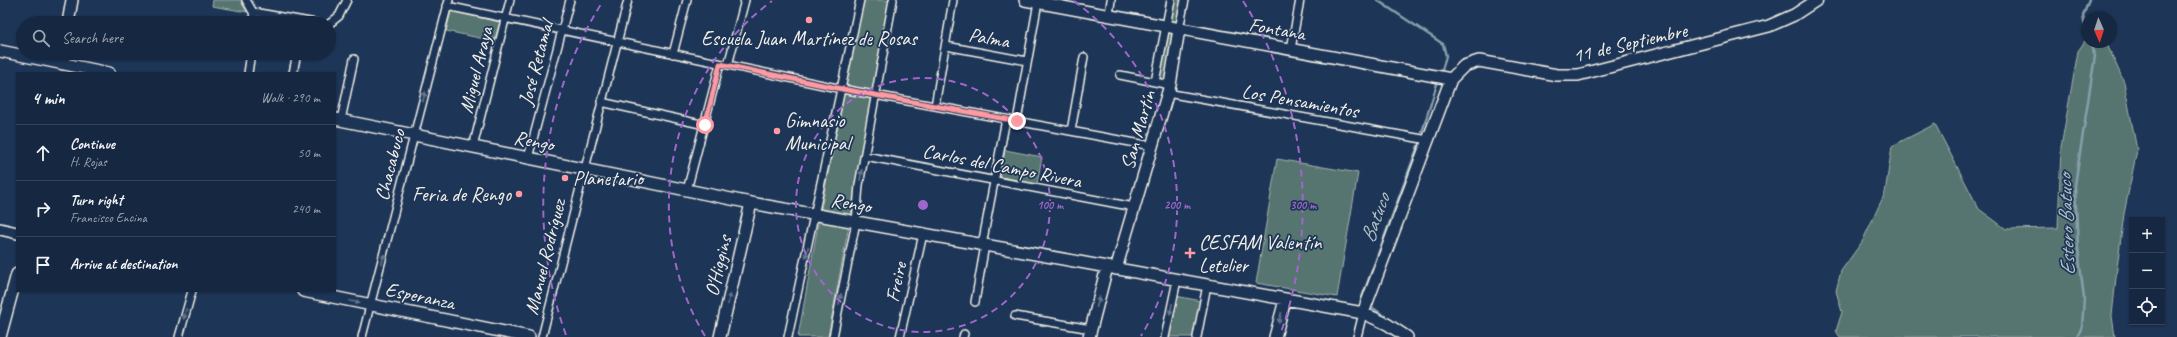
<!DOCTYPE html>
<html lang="en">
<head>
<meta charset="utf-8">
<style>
	:root { --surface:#162841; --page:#1f3048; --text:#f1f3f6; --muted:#9ea6b1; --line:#35445a }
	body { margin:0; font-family:Caveat,sans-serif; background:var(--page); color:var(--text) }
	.controls { position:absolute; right:12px; bottom:12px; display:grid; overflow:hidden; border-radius:0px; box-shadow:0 1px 3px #0004 }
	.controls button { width:36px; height:36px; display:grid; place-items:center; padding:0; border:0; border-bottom:1px solid var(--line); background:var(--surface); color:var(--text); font:20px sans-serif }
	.compass { position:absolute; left:2081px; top:12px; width:36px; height:36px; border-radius:50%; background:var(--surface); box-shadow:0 1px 3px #0004; rotate:177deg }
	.stop { position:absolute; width:12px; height:12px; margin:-9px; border:3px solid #ff9aa2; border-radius:50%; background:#fff }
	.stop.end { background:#ff9aa2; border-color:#fff; box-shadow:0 1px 4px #0008 }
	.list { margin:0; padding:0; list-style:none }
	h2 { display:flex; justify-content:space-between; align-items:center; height:52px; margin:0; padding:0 16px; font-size:17px }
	h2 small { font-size:13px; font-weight:400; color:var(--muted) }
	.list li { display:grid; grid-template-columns:26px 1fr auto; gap:12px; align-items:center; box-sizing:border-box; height:56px; padding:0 16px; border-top:1px solid var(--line) }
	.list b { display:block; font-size:15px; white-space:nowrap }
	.list p { margin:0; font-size:13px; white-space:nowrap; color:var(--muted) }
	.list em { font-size:13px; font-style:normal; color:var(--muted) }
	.icon { flex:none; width:22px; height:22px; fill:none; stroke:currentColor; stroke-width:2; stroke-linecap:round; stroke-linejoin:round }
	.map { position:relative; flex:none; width:2177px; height:337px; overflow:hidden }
	.search { position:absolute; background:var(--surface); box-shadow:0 1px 3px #0004; left:16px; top:16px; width:320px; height:44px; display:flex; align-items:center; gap:10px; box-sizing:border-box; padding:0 14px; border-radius:22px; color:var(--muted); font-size:15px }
	.panel { position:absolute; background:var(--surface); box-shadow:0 1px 3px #0004; left:16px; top:72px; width:320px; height:220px; border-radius:0px }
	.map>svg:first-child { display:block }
	.green { fill:#577471; stroke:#a6b2ac }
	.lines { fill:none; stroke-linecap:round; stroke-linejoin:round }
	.stream { stroke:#869faa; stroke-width:2.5 }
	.street-casing { stroke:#f4f1e8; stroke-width:10 }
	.secondary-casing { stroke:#f4f1e8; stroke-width:14 }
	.street { stroke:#1d3557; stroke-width:7 }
	.secondary { stroke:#1d3557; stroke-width:11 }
	.oneway { fill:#68778a }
	.route { stroke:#ff9aa2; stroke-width:5 }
	.ring { fill:none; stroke:#9f67cb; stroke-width:2; stroke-dasharray:7 5 }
	.poi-dot { fill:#ff9aa2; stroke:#1d3557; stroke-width:1.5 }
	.labels { text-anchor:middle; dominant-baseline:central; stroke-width:3.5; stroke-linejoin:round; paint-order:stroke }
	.street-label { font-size:20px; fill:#f4f1e8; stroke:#1d3557 }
	.poi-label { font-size:20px; fill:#f4f1e8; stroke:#1d3557; text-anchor:start }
	.water-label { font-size:21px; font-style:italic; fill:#b4c1c4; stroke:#1d3557 }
	.centre { fill:#9f67cb; stroke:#1d3557; stroke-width:2 }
	.ring-label { font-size:12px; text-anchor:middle; font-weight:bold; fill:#9f67cb; stroke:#1d3557; stroke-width:3.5; stroke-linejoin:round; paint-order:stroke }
</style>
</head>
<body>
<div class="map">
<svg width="2177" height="337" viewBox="0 0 2177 337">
	<rect width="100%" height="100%" fill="#1d3557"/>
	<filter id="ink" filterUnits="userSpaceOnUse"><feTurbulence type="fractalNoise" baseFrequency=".025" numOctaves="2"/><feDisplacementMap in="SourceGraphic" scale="8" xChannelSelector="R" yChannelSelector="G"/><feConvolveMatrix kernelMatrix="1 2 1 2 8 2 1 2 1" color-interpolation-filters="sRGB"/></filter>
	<g filter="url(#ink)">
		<!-- green -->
		<path class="green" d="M213,0h27l7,12 -35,-6z
			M863,0h27l-39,215 -30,-6z
			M1174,0h8l-15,82 -9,-2z
			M451,11l49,11 -6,19 -48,-10z
			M2087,38v4h19l18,40 13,68 -13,64 -7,54 -5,48 3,21h-275l-4,-6 6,-19 -6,-21 5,-20 21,-29 23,-49 7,-47 43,-22 44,85 27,20 52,-1 3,-81 17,-96z
			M1005,150l37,7 -5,27 -37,-7z
			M1277,159l81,14 -21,124 -81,-14z
			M819,219l30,6 -21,112h-30z
			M1176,296l25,5 -7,36h-27z"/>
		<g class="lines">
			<!-- stream -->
			<path class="stream" d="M1377,0l66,44 3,12 -4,14
				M2087,38l-4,-22 6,-16
				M1422,132l15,-48
				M1361,300l57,-154
				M1373,308l17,12
				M2077,337l5,-10 2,-29 -6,-49 -3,-64 20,-129 -6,-14"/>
			<defs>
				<path id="street" d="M246,0l7,12 2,11
					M447,6l395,83 310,57
					M253,12l63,11
					M1109,15l2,-15
					M329,24l10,-8 8,-16
					M1179,29l6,-29
					M946,46l81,15
					M1291,49l9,-49
					M673,54l14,-54
					M728,65l17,-65
					M248,73l3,-20
					M293,73l4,-20
					M1120,75l50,10
					M1155,82l16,-82
					M1167,93l261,47
					M601,102l104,23
					M935,106l18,-106
					M341,120l13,-61
					M1017,121l21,-119
					M1071,131l13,-74
					M473,147l37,-147
					M865,156l269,51
					M528,158l42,-158
					M687,190l33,-126
					M982,245l24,-126
					M975,302l10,-57
					M1015,316l76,13
					M179,337l13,-46
					M362,337l87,-337
					M542,337l86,-337
					M788,337l72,-337
					M833,337l23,-115 3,-37 34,-185
					M900,337l23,-103
					M963,337l1,-3
					M1165,337l12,-57
					M1197,337l10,-52
					M1357,337l6,-24"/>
				<path id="secondary" d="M1025,0l426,79
					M68,23l4,-23
					M0,51l109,22
					M63,64l1,-11
					M335,119l416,84 612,110 24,11 20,13
					M0,229l17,4
					M1116,269l54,-184 9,-56
					M303,291l226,46
					M1363,313l88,-234 13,-13 15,-5 78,14h21l191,-49 25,-11 23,-15
					M0,337l17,-63
					M720,337l31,-134
					M1089,337l18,-70
					M1275,337l10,-37"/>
			</defs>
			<!-- street casing -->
			<use href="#street" class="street-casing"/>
			<!-- secondary casing -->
			<use href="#secondary" class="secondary-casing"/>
			<!-- street -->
			<use href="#street" class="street"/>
			<!-- secondary -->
			<use href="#secondary" class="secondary"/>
		</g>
		<!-- one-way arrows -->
		<defs><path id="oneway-solid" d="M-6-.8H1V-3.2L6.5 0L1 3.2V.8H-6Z"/></defs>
		<g class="oneway">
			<use href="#oneway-solid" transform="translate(424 97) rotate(-76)"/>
			<use href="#oneway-solid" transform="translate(861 175) rotate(-80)"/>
			<use href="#oneway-solid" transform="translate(807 252) rotate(103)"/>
			<use href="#oneway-solid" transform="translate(383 259) rotate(-76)"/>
			<use href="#oneway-solid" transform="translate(729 299) rotate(-77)"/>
			<use href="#oneway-solid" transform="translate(840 299) rotate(-79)"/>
			<use href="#oneway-solid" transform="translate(355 302) rotate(12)"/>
			<use href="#oneway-solid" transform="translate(1098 302) rotate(-75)"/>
			<use href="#oneway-solid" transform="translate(1171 309) rotate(102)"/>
			<use href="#oneway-solid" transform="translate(185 314) rotate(105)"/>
			<use href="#oneway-solid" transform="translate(1280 318) rotate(104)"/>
		</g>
	</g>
	<g class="lines" filter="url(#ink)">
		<!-- route -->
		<path class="route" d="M705,125l15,-61 122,25 175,32"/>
	</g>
	<!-- distance rings -->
	<g class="ring">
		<circle cx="923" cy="205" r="127"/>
		<path d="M705 336A254 254 0 0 1 772 1M1074 1A254 254 0 0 1 1141 336"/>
		<path d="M566 335A380 380 0 0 1 603 1M1243 1A380 380 0 0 1 1280 335"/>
	</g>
	<!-- markers -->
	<g class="poi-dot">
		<circle cx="809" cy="20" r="4"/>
		<circle cx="777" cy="131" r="4"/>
		<circle cx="565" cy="178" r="4"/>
		<circle cx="519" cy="194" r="4"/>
		<path d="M1188 247h4v4h4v4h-4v4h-4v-4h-4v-4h4z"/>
	</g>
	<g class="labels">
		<!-- street labels -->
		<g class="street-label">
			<text transform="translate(1277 29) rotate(10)">Fontana</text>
			<text transform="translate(989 38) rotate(10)">Palma</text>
			<text transform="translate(1630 43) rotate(-13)">11 de Septiembre</text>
			<text transform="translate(536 63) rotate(-75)">José Retamal</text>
			<text transform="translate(476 70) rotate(-76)">Miguel Araya</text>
			<text transform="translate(1300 101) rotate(10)">Los Pensamientos</text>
			<text transform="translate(1138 130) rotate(-74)">San Martín</text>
			<text transform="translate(534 141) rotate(11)">Rengo</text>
			<text transform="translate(390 165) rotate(-76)">Chacabuco</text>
			<text transform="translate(1002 166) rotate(11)">Carlos del Campo Rivera</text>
			<text transform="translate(851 203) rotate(10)">Rengo</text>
			<text transform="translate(545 257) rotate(-76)">Manuel Rodríguez</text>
			<text transform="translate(718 266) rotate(-77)">O'Higgins</text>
			<text transform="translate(896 282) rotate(-78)">Freire</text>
			<text transform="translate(420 296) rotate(12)">Esperanza</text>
		</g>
		<!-- poi labels -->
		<g class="poi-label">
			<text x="809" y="38" text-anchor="middle">Escuela Juan Martínez de Rosas</text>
			<text x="785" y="120">Gimnasio<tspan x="785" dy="23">Municipal</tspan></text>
			<text x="573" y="178">Planetario</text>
			<text x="511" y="194" text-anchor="end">Feria de Rengo</text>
			<text x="1199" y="242">CESFAM Valentín<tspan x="1199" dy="23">Letelier</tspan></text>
		</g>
		<!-- water labels -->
		<g class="water-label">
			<text transform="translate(1375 218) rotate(-70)">Batuco</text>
			<text transform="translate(2066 225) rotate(-92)">Estero Batuco</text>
		</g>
	</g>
	<circle cx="923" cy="205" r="6" class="centre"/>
	<g class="ring-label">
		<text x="1050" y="209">100 m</text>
		<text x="1177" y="209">200 m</text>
		<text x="1303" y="209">300 m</text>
	</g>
</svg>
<div class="controls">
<button>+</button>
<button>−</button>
<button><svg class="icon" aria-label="locate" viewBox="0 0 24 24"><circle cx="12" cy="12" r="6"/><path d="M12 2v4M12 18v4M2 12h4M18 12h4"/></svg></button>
</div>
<svg class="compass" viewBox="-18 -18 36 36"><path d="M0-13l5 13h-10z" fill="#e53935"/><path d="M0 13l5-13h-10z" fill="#9ea6b1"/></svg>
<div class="stop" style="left:705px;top:125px"></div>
<div class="stop end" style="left:1017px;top:121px"></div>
<div class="search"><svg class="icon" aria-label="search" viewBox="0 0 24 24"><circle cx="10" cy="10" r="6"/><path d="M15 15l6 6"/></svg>Search here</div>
<section class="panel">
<h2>4 min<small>Walk · 290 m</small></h2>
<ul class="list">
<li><svg class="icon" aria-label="ahead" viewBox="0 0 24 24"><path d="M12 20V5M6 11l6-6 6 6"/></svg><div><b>Continue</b><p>H. Rojas</p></div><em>50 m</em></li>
<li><svg class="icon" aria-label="right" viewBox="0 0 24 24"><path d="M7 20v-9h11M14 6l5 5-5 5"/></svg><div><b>Turn right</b><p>Francisco Encina</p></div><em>240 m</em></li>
<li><svg class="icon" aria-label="arrive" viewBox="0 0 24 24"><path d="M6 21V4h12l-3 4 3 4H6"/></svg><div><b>Arrive at destination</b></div></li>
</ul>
</section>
</div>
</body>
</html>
